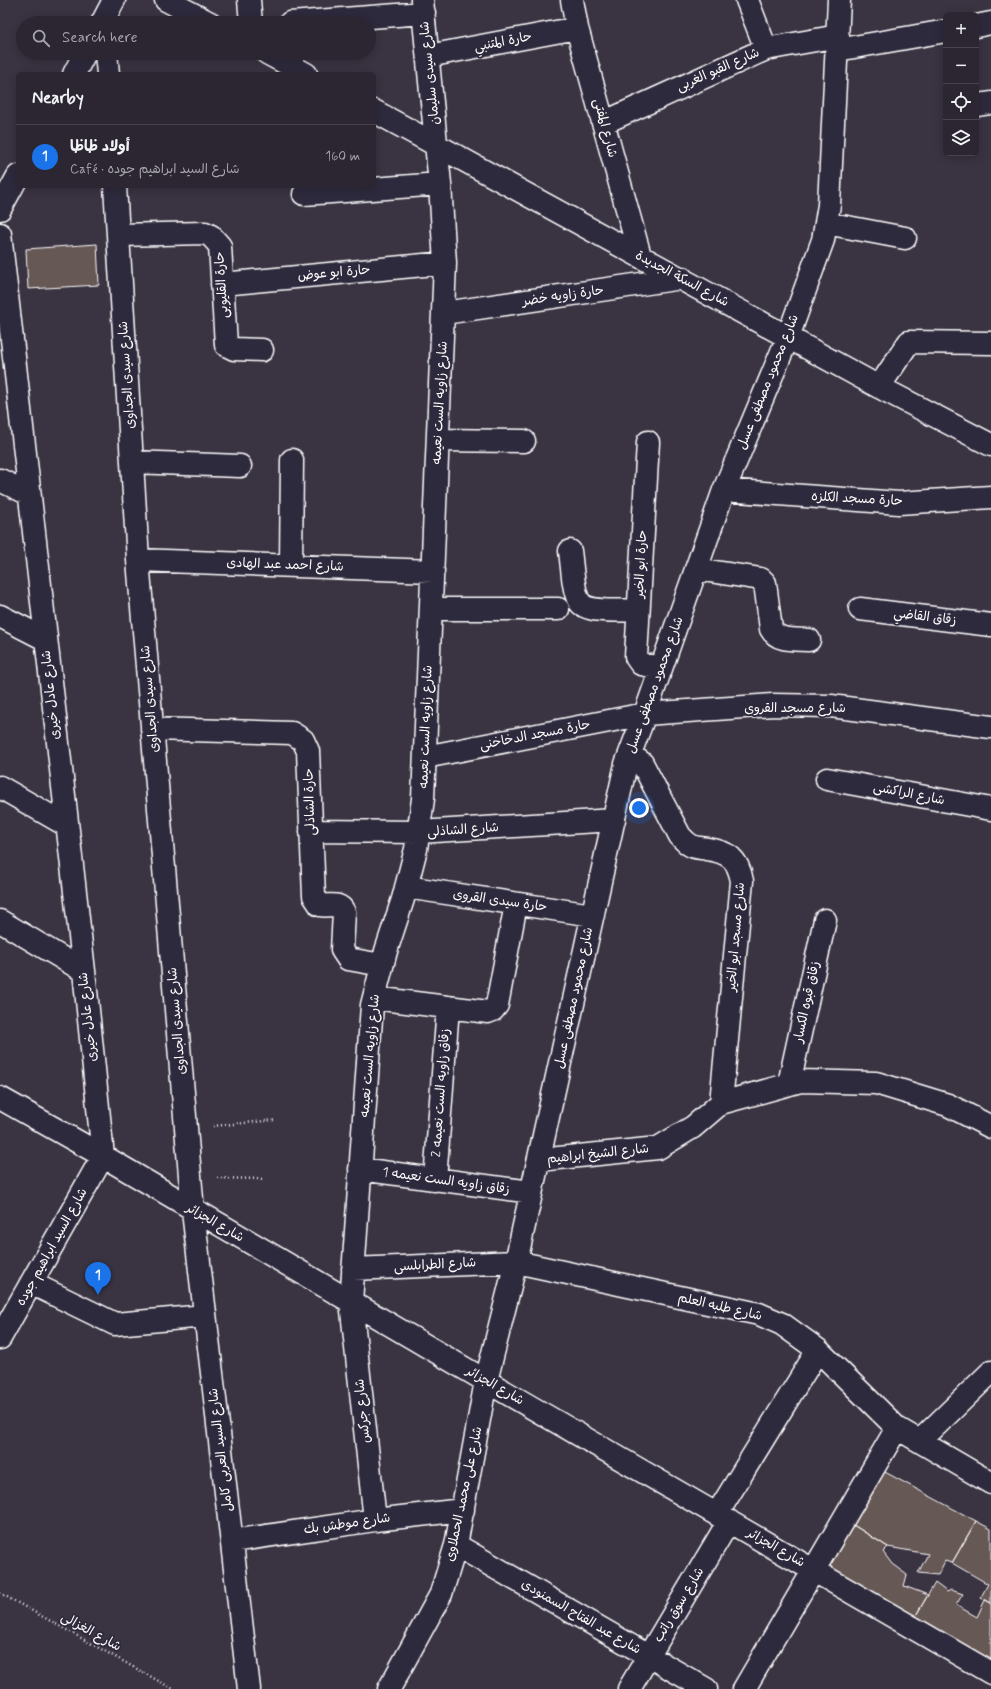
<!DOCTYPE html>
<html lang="en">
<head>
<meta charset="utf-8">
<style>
	:root { --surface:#2c2632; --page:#38323e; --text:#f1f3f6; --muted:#a6a5ac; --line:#48434d; --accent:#1a73e8 }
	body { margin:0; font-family:Mynerve,"Playpen Sans Arabic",sans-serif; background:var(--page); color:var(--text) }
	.controls { position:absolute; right:12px; top:12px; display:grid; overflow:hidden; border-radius:6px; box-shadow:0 2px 10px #0003 }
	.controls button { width:36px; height:36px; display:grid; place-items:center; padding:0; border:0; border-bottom:1px solid var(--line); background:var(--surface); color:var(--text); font:20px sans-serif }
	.you { position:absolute; left:639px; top:808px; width:14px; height:14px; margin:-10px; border:3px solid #fff; border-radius:50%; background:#1a73e8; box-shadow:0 0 0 6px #1a73e833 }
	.badge { display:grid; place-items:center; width:26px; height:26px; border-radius:50%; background:var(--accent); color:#fff; font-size:13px; font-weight:700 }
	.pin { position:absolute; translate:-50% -33px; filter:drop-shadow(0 1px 2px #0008) }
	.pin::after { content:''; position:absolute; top:21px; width:14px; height:12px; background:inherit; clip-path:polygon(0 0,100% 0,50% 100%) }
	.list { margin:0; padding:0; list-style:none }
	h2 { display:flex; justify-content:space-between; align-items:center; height:52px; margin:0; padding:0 16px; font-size:17px }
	h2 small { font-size:13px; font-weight:400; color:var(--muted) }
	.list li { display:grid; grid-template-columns:26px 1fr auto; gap:12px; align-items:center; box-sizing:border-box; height:64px; padding:0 16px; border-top:1px solid var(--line) }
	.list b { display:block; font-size:15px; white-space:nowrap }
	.list p { margin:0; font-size:13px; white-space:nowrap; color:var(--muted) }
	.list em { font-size:13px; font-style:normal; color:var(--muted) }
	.icon { flex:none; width:22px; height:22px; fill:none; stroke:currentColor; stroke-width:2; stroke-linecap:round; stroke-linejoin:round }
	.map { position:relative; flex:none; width:991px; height:1689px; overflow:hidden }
	.search { position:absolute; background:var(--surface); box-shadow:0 2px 10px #0003; left:16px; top:16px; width:360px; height:44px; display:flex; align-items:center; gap:10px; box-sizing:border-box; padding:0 14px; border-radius:22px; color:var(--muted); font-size:15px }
	.panel { position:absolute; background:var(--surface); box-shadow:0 2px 10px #0003; left:16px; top:72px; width:360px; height:116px; border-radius:6px }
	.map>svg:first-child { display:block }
	.building { fill:#665855; stroke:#fff }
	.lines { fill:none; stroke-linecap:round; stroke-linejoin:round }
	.minor-casing { stroke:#fff; stroke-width:25 }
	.path { stroke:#fff; stroke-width:2.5; stroke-dasharray:1 3; stroke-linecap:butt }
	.minor { stroke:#2f2a3d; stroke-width:22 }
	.labels { text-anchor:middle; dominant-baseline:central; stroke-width:3.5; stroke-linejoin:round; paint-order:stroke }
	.street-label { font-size:13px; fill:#fff; stroke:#2f2a3d }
</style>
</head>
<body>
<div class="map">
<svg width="991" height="1689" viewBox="0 0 991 1689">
	<rect width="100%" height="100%" fill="#3a3342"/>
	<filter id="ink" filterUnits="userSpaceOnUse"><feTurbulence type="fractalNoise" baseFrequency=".025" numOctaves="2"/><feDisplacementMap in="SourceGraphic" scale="8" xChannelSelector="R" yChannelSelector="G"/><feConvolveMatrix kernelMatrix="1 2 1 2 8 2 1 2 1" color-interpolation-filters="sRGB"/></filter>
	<g filter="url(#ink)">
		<!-- building -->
		<path class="building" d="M97,244l2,41 -71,4 -2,-40z
			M883,1471l93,50 -24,42 -7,-2 -7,14 -20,-2 10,-19 -40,-7 -38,-24z
			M976,1521l15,8v74l-10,-6 7,-13 -36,-21z
			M850,1523l38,24 -5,5 9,12 15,11 -3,11 24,9 -16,27 -89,-50z
			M935,1583l12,9 4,-2 12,4 -7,11 21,12 8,-17 6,3v63l-79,-44z"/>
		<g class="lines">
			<defs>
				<path id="minor" d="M166,0l44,23
					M249,0l2,23
					M572,0l5,28 63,228
					M747,0l19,49
					M102,23l12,-23
					M290,23l134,-10
					M976,26l15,-3
					M837,50l109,-19
					M106,53l2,21
					M267,53l39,21
					M428,56l149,-28
					M74,74l11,-21
					M978,105l13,-2
					M374,111l505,276 112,58
					M603,123l163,-74 72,-13
					M115,186l23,374 55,651 56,478
					M304,194l136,-10
					M0,209l18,-33
					M826,223l79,15
					M0,234l84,737 19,185 -103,182
					M118,235l87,-2 6,3 9,10 6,99 8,4 28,1
					M222,284l223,-21
					M444,313l238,-35
					M879,387l30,-45 82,1
					M438,440l86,1
					M648,442l-12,215 5,7 20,4
					M132,462l108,4
					M0,480l29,14
					M724,490l175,13 92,-6
					M570,551c2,13 3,40 9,50 7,13 45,9 59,9
					M138,560l295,11
					M291,565l1,-105
					M696,569l65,10 4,4 6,46c7,13 25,10 38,11
					M431,609h127
					M860,609l131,16
					M0,616l45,23
					M152,729l140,4 11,7 5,11 6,145 6,9c9,2 19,-4 24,7l-2,38 6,9 34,6
					M629,756l5,1 8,6 38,73c4,4 7,8 12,10 4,2 11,2 15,3 22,3 31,10 35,32l-21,222
					M425,757l220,-43 128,-9 58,1 160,21
					M827,779l164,30
					M0,787l66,38
					M311,831l108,1 195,-12
					M406,887l187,28
					M0,921l84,50
					M374,998l114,14 5,-2 4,-5 19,-101
					M789,1084l36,-164
					M0,1098l103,58 383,225 505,292
					M539,1160l119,-12 35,-21 28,-24 80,-22 75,2 72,22 43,22
					M360,1169l171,23
					M435,1180l13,-173
					M353,1269l163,-7 243,52 23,10 36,26 79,78 94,55
					M31,1283l84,41 90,-8
					M920,1441l71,-69
					M717,1514l101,-164
					M375,1520l-24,-218 21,-297 14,-54 17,-52 13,-50 7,-50 22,-536 -5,-79 -18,-184
					M232,1541l143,-21 88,-10
					M456,1545l250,144
					M389,1689l52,-95 15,-49 30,-164 30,-119 110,-498 19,-50 79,-224 64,-153 35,-97 6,-35 10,-205
					M629,1689l100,-168
					M744,1689l153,-261"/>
			</defs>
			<!-- minor casing -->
			<use href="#minor" class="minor-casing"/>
			<!-- path -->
			<path class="path" d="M213,1126l62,-6
				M217,1178l45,1
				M0,1593l173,96"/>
			<!-- minor -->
			<use href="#minor" class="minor"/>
		</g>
	</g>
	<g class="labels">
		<!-- street labels -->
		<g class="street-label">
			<text transform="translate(503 42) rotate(-11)">حارة المتنبي</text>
			<text transform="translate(718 70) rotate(-24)">شارع القبو الغربى</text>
			<text transform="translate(430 73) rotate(-96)">شارع سيدى سليمان</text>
			<text transform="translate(605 128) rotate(75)">شارع المفتى</text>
			<text transform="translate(334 273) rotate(-5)">حارة ابو عوض</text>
			<text transform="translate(682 279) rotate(28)">شارع السكة الجديدة</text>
			<text transform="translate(222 285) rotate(-94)">حارة القليوبى</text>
			<text transform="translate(563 296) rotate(-8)">حارة زاويه خضر</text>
			<text transform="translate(127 375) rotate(-94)">شارع سيدى الجداوى</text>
			<text transform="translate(768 382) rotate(-68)">شارع محمود مصطفى عسل</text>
			<text transform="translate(440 403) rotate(-87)">شارع زاويه الست نعيمه</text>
			<text transform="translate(857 499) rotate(3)">حارة مسجد الكلزه</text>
			<text transform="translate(641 564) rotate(-87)">حارة ابو الخير</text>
			<text transform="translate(285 565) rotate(2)">شارع احمد عبد الهادى</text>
			<text transform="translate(925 617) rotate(7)">زقاق القاضي</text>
			<text transform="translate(655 685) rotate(-70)">شارع محمود مصطفى عسل</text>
			<text transform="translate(51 695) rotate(-96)">شارع عادل خيرى</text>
			<text transform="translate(150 699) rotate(-95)">شارع سيدى الجداوى</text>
			<text x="795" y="708">شارع مسجد القروى</text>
			<text transform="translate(426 727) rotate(-88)">شارع زاويه الست نعيمه</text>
			<text transform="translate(535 735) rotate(-11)">حارة مسجد الدخاخنى</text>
			<text transform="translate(909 794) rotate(11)">شارع الراكشى</text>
			<text transform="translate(310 802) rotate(-92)">حارة الشاذلى</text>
			<text transform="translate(463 830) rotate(-4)">شارع الشاذلى</text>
			<text transform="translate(500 901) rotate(8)">حارة سيدى القروى</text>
			<text transform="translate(736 937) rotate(-85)">شارع مسجد ابو الخير</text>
			<text transform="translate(574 998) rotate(-78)">شارع محمود مصطفى عسل</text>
			<text transform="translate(807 1002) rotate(-78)">زقاق قبوه الكسار</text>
			<text transform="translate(88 1017) rotate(-96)">شارع عادل خيرى</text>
			<text transform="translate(177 1021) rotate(-95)">شارع سيدى الجداوى</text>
			<text transform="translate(370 1056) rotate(-85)">شارع زاويه الست نعيمه</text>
			<text transform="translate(441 1093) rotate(-86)">زقاق زاويه الست نعيمه 2</text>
			<text transform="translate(598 1154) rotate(-6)">شارع الشيخ ابراهيم</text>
			<text transform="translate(446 1181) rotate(8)">زقاق زاويه الست نعيمه 1</text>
			<text transform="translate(215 1223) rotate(30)">شارع الجزائر</text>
			<text transform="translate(52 1247) rotate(-61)">شارع السيد ابراهيم جوده</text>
			<text transform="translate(435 1265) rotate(-3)">شارع الطرابلسى</text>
			<text transform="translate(720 1307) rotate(13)">شارع طلبه العلم</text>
			<text transform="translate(495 1386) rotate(30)">شارع الجزائر</text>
			<text transform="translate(363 1411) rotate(-96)">شارع جركس</text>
			<text transform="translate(221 1450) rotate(-97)">شارع السيد العربى كامل</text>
			<text transform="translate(464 1494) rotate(-78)">شارع على محمد الحملاوى</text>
			<text transform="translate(347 1524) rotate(-8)">شارع موطش بك</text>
			<text transform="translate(776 1548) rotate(30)">شارع الجزائر</text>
			<text transform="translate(679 1605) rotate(-59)">شارع سوق راتب</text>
			<text transform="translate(581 1617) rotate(30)">شارع عبد الفتاح السمنودى</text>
			<text transform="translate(91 1632) rotate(29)">شارع الغزالى</text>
		</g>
	</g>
</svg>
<div class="controls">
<button>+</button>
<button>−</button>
<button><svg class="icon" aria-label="locate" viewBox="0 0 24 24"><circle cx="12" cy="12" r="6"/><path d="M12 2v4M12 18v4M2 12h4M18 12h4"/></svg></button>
<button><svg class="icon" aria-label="layers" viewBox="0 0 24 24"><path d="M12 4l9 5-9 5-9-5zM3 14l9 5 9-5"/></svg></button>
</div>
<div class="you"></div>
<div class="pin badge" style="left:98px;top:1295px">1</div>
<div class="search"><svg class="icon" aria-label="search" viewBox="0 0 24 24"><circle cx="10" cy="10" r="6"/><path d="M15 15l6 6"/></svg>Search here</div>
<section class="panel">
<h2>Nearby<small></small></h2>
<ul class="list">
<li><span class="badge">1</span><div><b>أولاد ظاظا</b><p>Café · شارع السيد ابراهيم جوده</p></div><em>160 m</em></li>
</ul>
</section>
</div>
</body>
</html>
